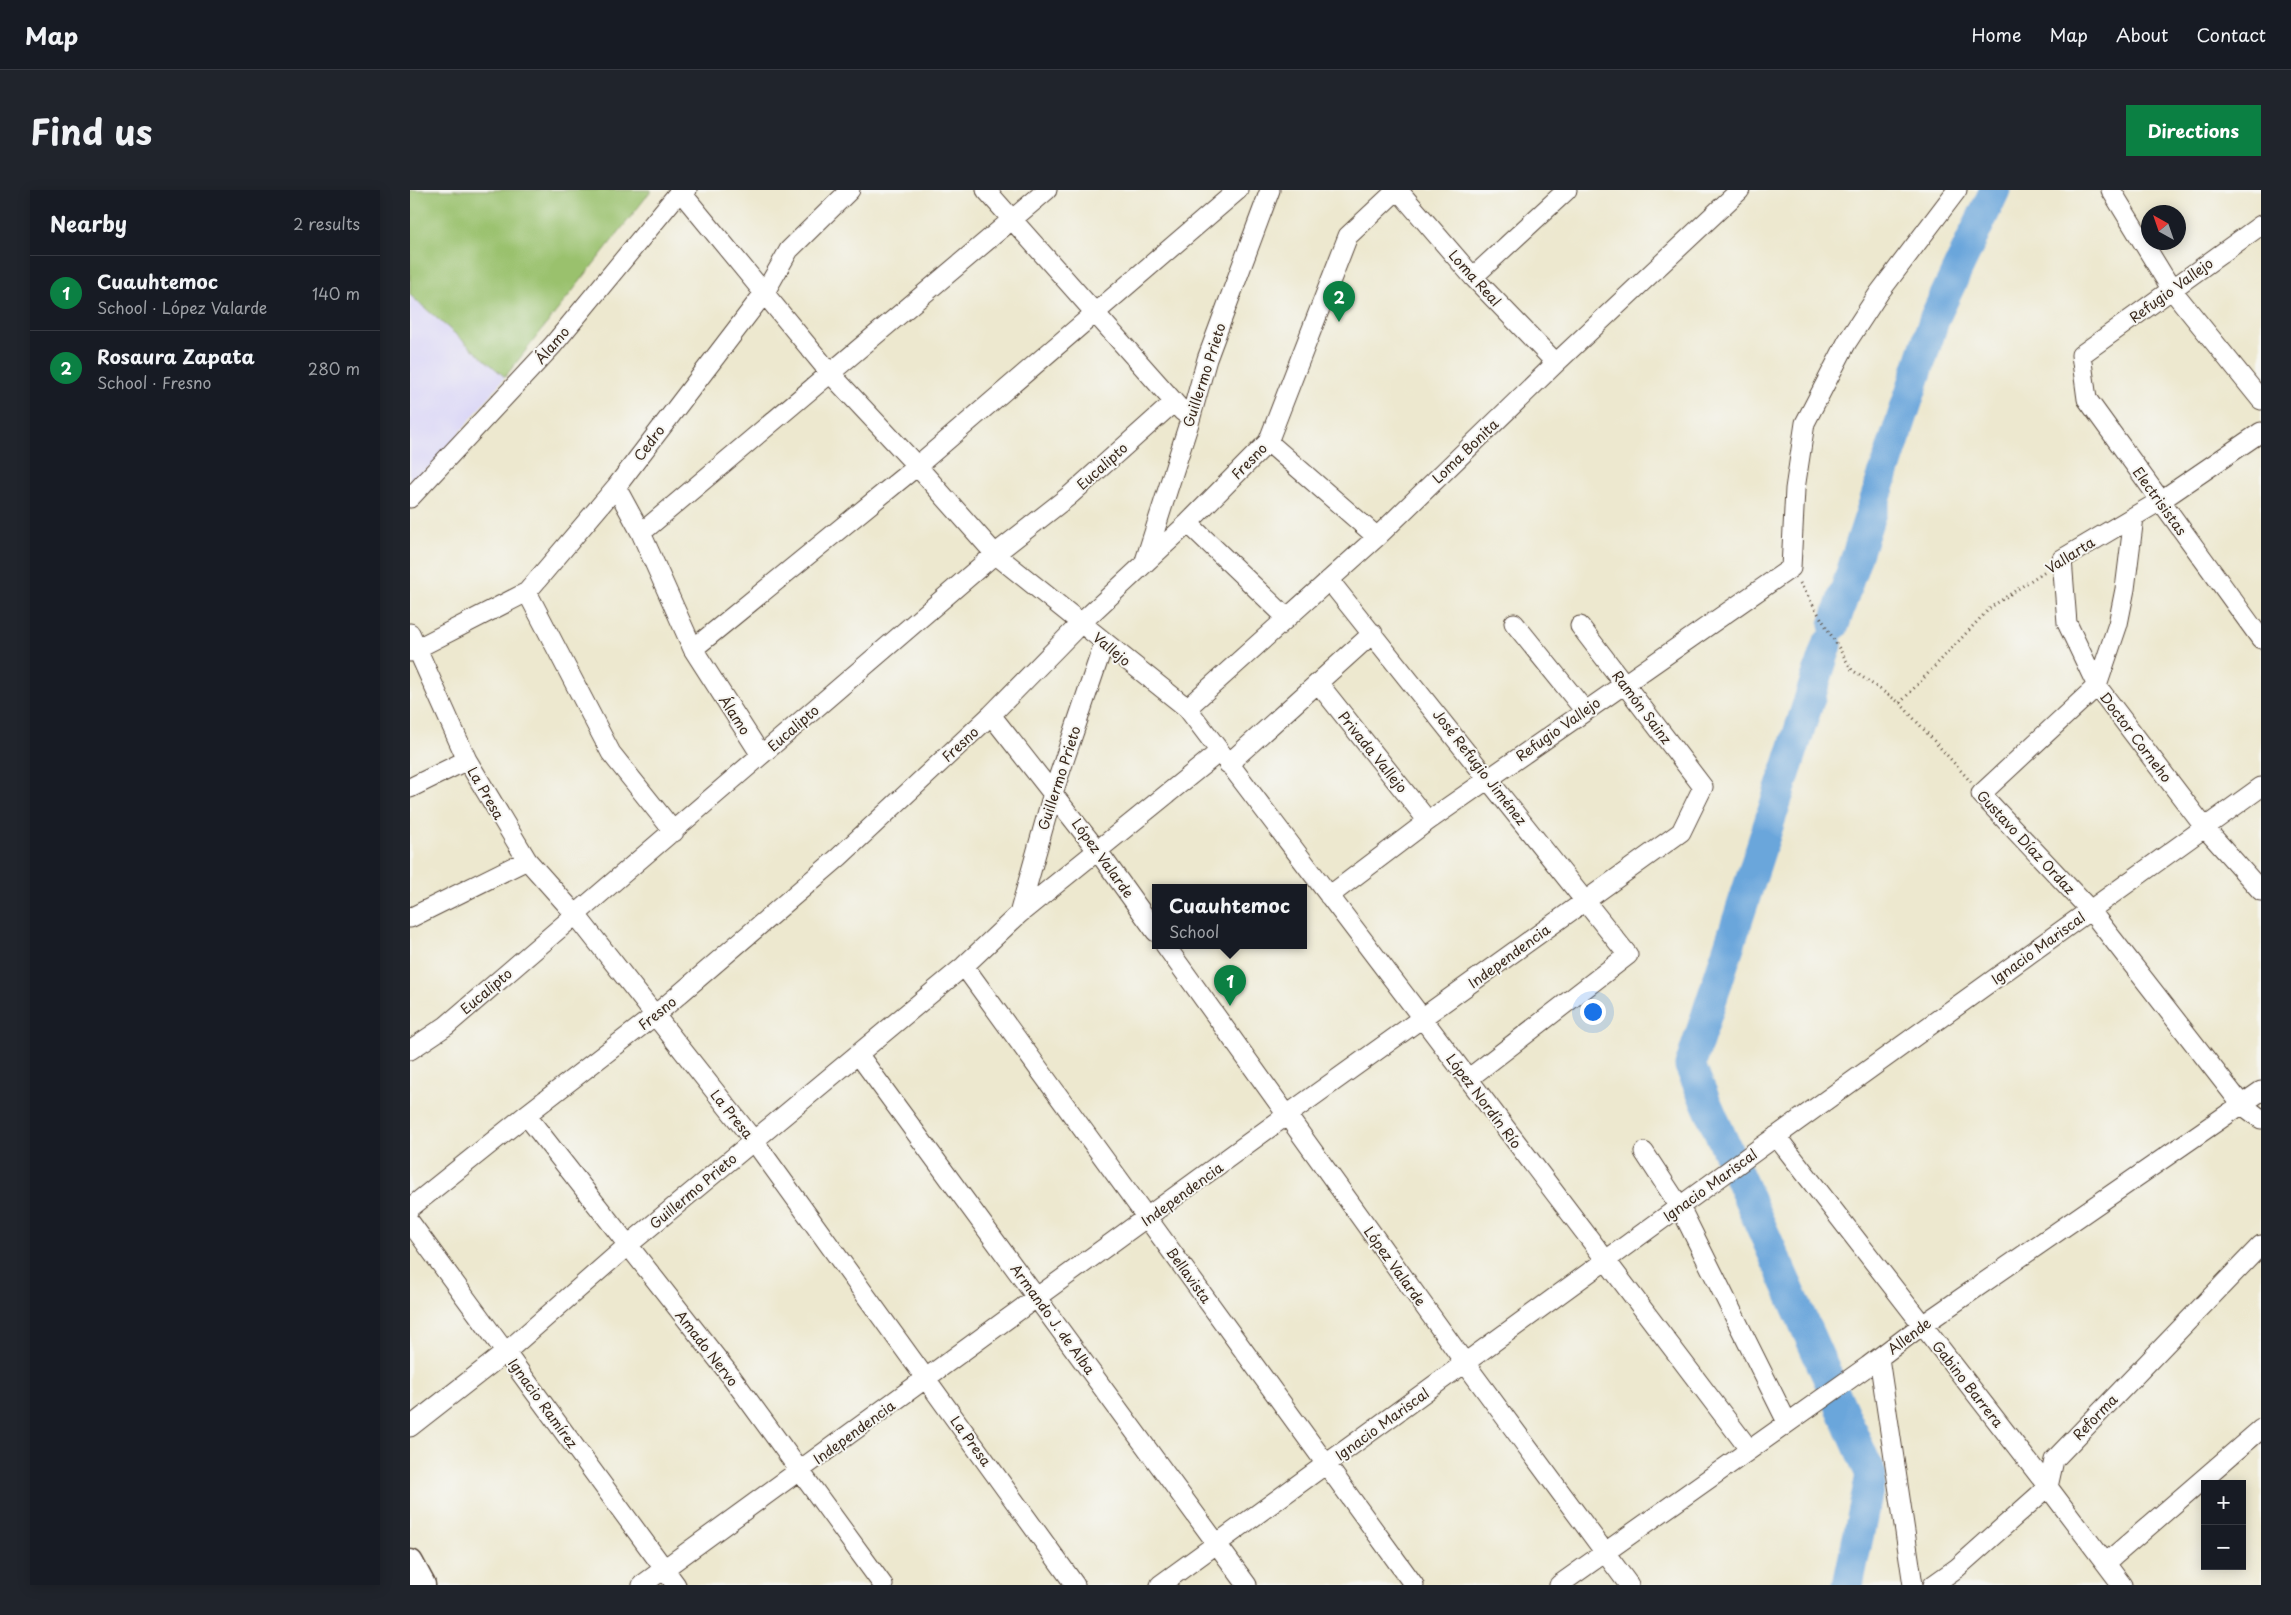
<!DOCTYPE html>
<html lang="en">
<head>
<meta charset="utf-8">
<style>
	:root { --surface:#171b24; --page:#20242c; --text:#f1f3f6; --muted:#9ea1a6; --line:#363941; --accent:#0b8043 }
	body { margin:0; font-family:"Playpen Sans",sans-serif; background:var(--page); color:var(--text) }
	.controls { position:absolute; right:15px; bottom:15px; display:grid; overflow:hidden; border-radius:0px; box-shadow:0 2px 12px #0003 }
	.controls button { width:45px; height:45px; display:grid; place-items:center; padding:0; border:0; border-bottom:1px solid var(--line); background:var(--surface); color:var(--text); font:25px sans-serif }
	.compass { position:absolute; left:1731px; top:15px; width:45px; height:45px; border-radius:50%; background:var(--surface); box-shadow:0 2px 12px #0003; rotate:320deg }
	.you { position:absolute; left:1182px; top:821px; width:18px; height:18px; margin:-12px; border:4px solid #fff; border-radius:50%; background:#1a73e8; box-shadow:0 0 0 8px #1a73e833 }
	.badge { display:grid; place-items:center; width:32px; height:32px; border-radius:50%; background:var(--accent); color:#fff; font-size:16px; font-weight:700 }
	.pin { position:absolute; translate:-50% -41px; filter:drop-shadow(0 1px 2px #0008) }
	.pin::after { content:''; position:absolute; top:26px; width:18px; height:15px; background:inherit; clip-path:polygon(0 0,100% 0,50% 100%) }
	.popup { position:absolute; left:742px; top:694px; width:155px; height:65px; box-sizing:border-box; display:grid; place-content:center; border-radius:0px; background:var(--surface); filter:drop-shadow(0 1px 4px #0005); font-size:16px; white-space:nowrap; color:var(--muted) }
	.popup b { font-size:19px; color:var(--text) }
	.popup::after { content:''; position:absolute; left:50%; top:100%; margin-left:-10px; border:10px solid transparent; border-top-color:var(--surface) }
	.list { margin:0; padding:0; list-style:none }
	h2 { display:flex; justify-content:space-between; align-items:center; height:65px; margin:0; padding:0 20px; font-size:21px }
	h2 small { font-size:16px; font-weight:400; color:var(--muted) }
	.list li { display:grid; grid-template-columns:32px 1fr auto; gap:15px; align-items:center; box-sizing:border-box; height:75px; padding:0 20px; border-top:1px solid var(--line) }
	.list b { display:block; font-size:19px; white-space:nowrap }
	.list p { margin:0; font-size:16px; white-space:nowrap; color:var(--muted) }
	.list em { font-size:16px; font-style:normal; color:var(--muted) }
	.map { position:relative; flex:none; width:1851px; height:1395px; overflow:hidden; border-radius:0px }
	header { display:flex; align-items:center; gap:30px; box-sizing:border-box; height:70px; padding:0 25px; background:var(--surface); border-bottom:1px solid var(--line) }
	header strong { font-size:24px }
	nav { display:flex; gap:28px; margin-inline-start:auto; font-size:18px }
	.intro { display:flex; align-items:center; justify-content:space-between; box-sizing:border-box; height:120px; padding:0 30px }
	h1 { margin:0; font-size:35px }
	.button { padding:12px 22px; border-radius:0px; background:var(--accent); color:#fff; font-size:18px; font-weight:700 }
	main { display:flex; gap:30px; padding:0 30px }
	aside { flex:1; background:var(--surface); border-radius:0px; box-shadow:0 2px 12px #0003 }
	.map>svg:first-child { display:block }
	.built { fill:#dad6f7 }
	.green { fill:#9ac16d; stroke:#6a7646 }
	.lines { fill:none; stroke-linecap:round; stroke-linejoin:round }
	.river { stroke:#6aa6db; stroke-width:31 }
	.minor-casing { stroke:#564639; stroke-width:21 }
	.secondary-casing { stroke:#564639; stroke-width:29 }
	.path { stroke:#564639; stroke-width:3; stroke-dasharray:1 4; stroke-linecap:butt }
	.minor { stroke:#fff; stroke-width:19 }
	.secondary { stroke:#fff; stroke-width:26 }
	.labels { text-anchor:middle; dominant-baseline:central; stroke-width:4; stroke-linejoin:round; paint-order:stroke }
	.street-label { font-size:14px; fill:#3b2a1e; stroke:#f6f6f2 }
</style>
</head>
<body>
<header>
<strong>Map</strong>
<nav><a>Home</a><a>Map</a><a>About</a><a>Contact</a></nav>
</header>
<div class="intro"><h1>Find us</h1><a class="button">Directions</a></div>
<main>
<aside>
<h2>Nearby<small>2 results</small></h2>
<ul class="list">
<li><span class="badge">1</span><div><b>Cuauhtemoc</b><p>School · López Valarde</p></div><em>140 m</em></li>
<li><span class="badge">2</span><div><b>Rosaura Zapata</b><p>School · Fresno</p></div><em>280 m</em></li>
</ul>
</aside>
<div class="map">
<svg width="1851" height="1395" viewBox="0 0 1851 1395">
	<rect width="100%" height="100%" fill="#f6f6f2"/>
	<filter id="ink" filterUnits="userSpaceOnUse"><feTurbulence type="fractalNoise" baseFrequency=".02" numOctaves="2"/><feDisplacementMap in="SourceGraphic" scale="10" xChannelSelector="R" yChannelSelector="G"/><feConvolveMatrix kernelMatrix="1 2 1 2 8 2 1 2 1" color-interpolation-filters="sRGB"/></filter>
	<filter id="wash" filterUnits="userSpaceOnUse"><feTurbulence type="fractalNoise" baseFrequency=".0096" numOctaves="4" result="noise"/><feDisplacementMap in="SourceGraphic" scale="20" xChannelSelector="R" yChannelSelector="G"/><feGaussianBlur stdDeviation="1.12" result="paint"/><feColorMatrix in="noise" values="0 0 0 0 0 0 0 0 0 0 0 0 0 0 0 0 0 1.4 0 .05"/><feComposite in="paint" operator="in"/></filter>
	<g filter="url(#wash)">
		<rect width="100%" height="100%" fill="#ede8cf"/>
		<!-- built -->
		<path class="built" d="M0,105l95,82 -71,87 -24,17z"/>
		<!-- green -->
		<path class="green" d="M0,0h241v1l-146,186 -95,-82z"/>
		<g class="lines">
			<!-- river -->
			<path class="river" d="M1424,435l101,-308 60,-127
				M1417,455l-137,421 181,409 -23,110"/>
		</g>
	</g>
	<g filter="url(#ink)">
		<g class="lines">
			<defs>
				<path id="minor" d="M576,0l197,222
					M988,0l75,87 83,86
					M1701,0l61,100 89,110
					M270,1l150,182 87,93 78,88 192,154 562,741
					M1851,35l-180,130 6,44 174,240
					M1063,87l94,-87
					M1851,242l-101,69 -98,58 5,64 30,63 108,142 56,63
					M858,252l109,95
					M206,297l25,46 52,116 68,106
					M0,308l143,-153 127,-154 7,-1
					M1724,327l-9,72 -7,35 -21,62 -116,108 109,116 151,194 20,15
					M778,333l99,95
					M231,343l406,-343
					M735,371l45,-141 17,-61 63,-169
					M919,390l299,375 -160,124
					M117,402l84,161 63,79
					M1104,433l71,88
					M0,443l57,127 60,100 49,55 178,226 321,444
					M283,459l224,-183 321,-276
					M0,462l117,-60 89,-105 149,-195 24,-42 61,-60
					M908,493l110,138
					M777,518l190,-171 179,-174 184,-173
					M581,525l106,135 59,82
					M818,574l145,-131
					M0,598l57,-28
					M919,706l99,-75 363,-253 4,-79 10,-66 42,-81 32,-49 78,-103
					M609,724l34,-121 51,-150
					M0,728l117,-58
					M755,755l300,418 164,222
					M554,776l450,619
					M0,860l36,-24 549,-472 74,-58 105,-94
					M448,864l389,531
					M116,925l204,260 153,210
					M1366,946l272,351 74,98
					M1234,962l36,55 107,215
					M0,1018l116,-93 128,-99 185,-159 152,-142 91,-93 106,-99 80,-81 80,-206 49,-46
					M0,1032l266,363
					M1469,1168l34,227
					M0,1237l96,-75 121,-106 337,-280 55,-52 200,-162
					M1696,1373l155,-134
					M232,1395l645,-470 394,-283 22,-45 -123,-161
					M750,1395l604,-440 497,-358
					M1149,1395l309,-219 53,-40 340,-235
					M1523,1395l24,-17 91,-81 6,-27 207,-215"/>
				<path id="secondary" d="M0,1373l12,22"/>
			</defs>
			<!-- minor casing -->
			<use href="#minor" class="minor-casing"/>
			<!-- secondary casing -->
			<use href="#secondary" class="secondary-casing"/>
			<!-- path -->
			<path class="path" d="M1390,393l52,87 48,33 71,79
				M1490,513l91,-96 54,-36"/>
			<!-- minor -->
			<use href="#minor" class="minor"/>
			<!-- secondary -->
			<use href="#secondary" class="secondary"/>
		</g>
	</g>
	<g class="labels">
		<!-- street labels -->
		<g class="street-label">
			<text transform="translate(1065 88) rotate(48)">Loma Real</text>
			<text transform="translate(1761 100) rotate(-36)">Refugio Vallejo</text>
			<text transform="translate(142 155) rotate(-49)">Álamo</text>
			<text transform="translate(794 185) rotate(-72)">Guillermo Prieto</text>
			<text transform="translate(239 253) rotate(-53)">Cedro</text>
			<text transform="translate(1055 261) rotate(-44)">Loma Bonita</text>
			<text transform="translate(839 271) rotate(-46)">Fresno</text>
			<text transform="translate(692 276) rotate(-42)">Eucalipto</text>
			<text transform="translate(1750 311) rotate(54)">Electrisistas</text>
			<text transform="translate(1660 365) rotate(-32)">Vallarta</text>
			<text transform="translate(702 459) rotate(40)">Vallejo</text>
			<text transform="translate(1232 517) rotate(53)">Ramón Sainz</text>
			<text transform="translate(325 525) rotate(57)">Álamo</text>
			<text transform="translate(383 538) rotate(-41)">Eucalipto</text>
			<text transform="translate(1148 539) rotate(-35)">Refugio Vallejo</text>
			<text transform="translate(1726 547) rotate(53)">Doctor Corneho</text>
			<text transform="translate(550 554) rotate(-43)">Fresno</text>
			<text transform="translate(963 562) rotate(51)">Privada Vallejo</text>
			<text transform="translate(1070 577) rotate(52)">José Refugio Jiménez</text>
			<text transform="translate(649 588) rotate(-72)">Guillermo Prieto</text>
			<text transform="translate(76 603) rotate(60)">La Presa</text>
			<text transform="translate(1616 652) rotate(47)">Gustavo Díaz Ordaz</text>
			<text transform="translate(693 668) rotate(54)">López Valarde</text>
			<text transform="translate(1628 758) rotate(-36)">Ignacio Mariscal</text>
			<text transform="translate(1099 766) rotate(-36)">Independencia</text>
			<text transform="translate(76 801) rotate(-40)">Eucalipto</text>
			<text transform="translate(247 823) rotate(-39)">Fresno</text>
			<text transform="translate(1074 911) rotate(53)">López Nordín Río</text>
			<text transform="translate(322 924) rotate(51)">La Presa</text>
			<text transform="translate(1300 995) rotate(-36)">Ignacio Mariscal</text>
			<text transform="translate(283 1001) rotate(-40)">Guillermo Prieto</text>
			<text transform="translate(772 1004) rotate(-36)">Independencia</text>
			<text transform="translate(985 1076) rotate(54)">López Valarde</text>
			<text transform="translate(779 1085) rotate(54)">Bellavista</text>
			<text transform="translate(643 1129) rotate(54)">Armando J. de Alba</text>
			<text transform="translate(1499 1146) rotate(-37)">Allende</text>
			<text transform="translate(297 1158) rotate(52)">Amado Nervo</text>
			<text transform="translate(1558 1194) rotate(52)">Gabino Barrera</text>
			<text transform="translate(133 1213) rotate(54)">Ignacio Ramírez</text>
			<text transform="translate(1685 1227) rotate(-46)">Reforma</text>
			<text transform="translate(972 1234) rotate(-36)">Ignacio Mariscal</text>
			<text transform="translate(444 1242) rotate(-36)">Independencia</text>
			<text transform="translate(561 1251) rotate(54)">La Presa</text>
		</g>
	</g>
</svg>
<div class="controls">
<button>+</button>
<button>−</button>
</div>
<svg class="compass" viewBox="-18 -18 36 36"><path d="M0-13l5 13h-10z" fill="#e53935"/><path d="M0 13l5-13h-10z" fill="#9ea1a6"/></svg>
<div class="you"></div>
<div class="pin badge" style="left:820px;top:816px">1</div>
<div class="popup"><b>Cuauhtemoc</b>School</div>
<div class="pin badge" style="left:929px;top:132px">2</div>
</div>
</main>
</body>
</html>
